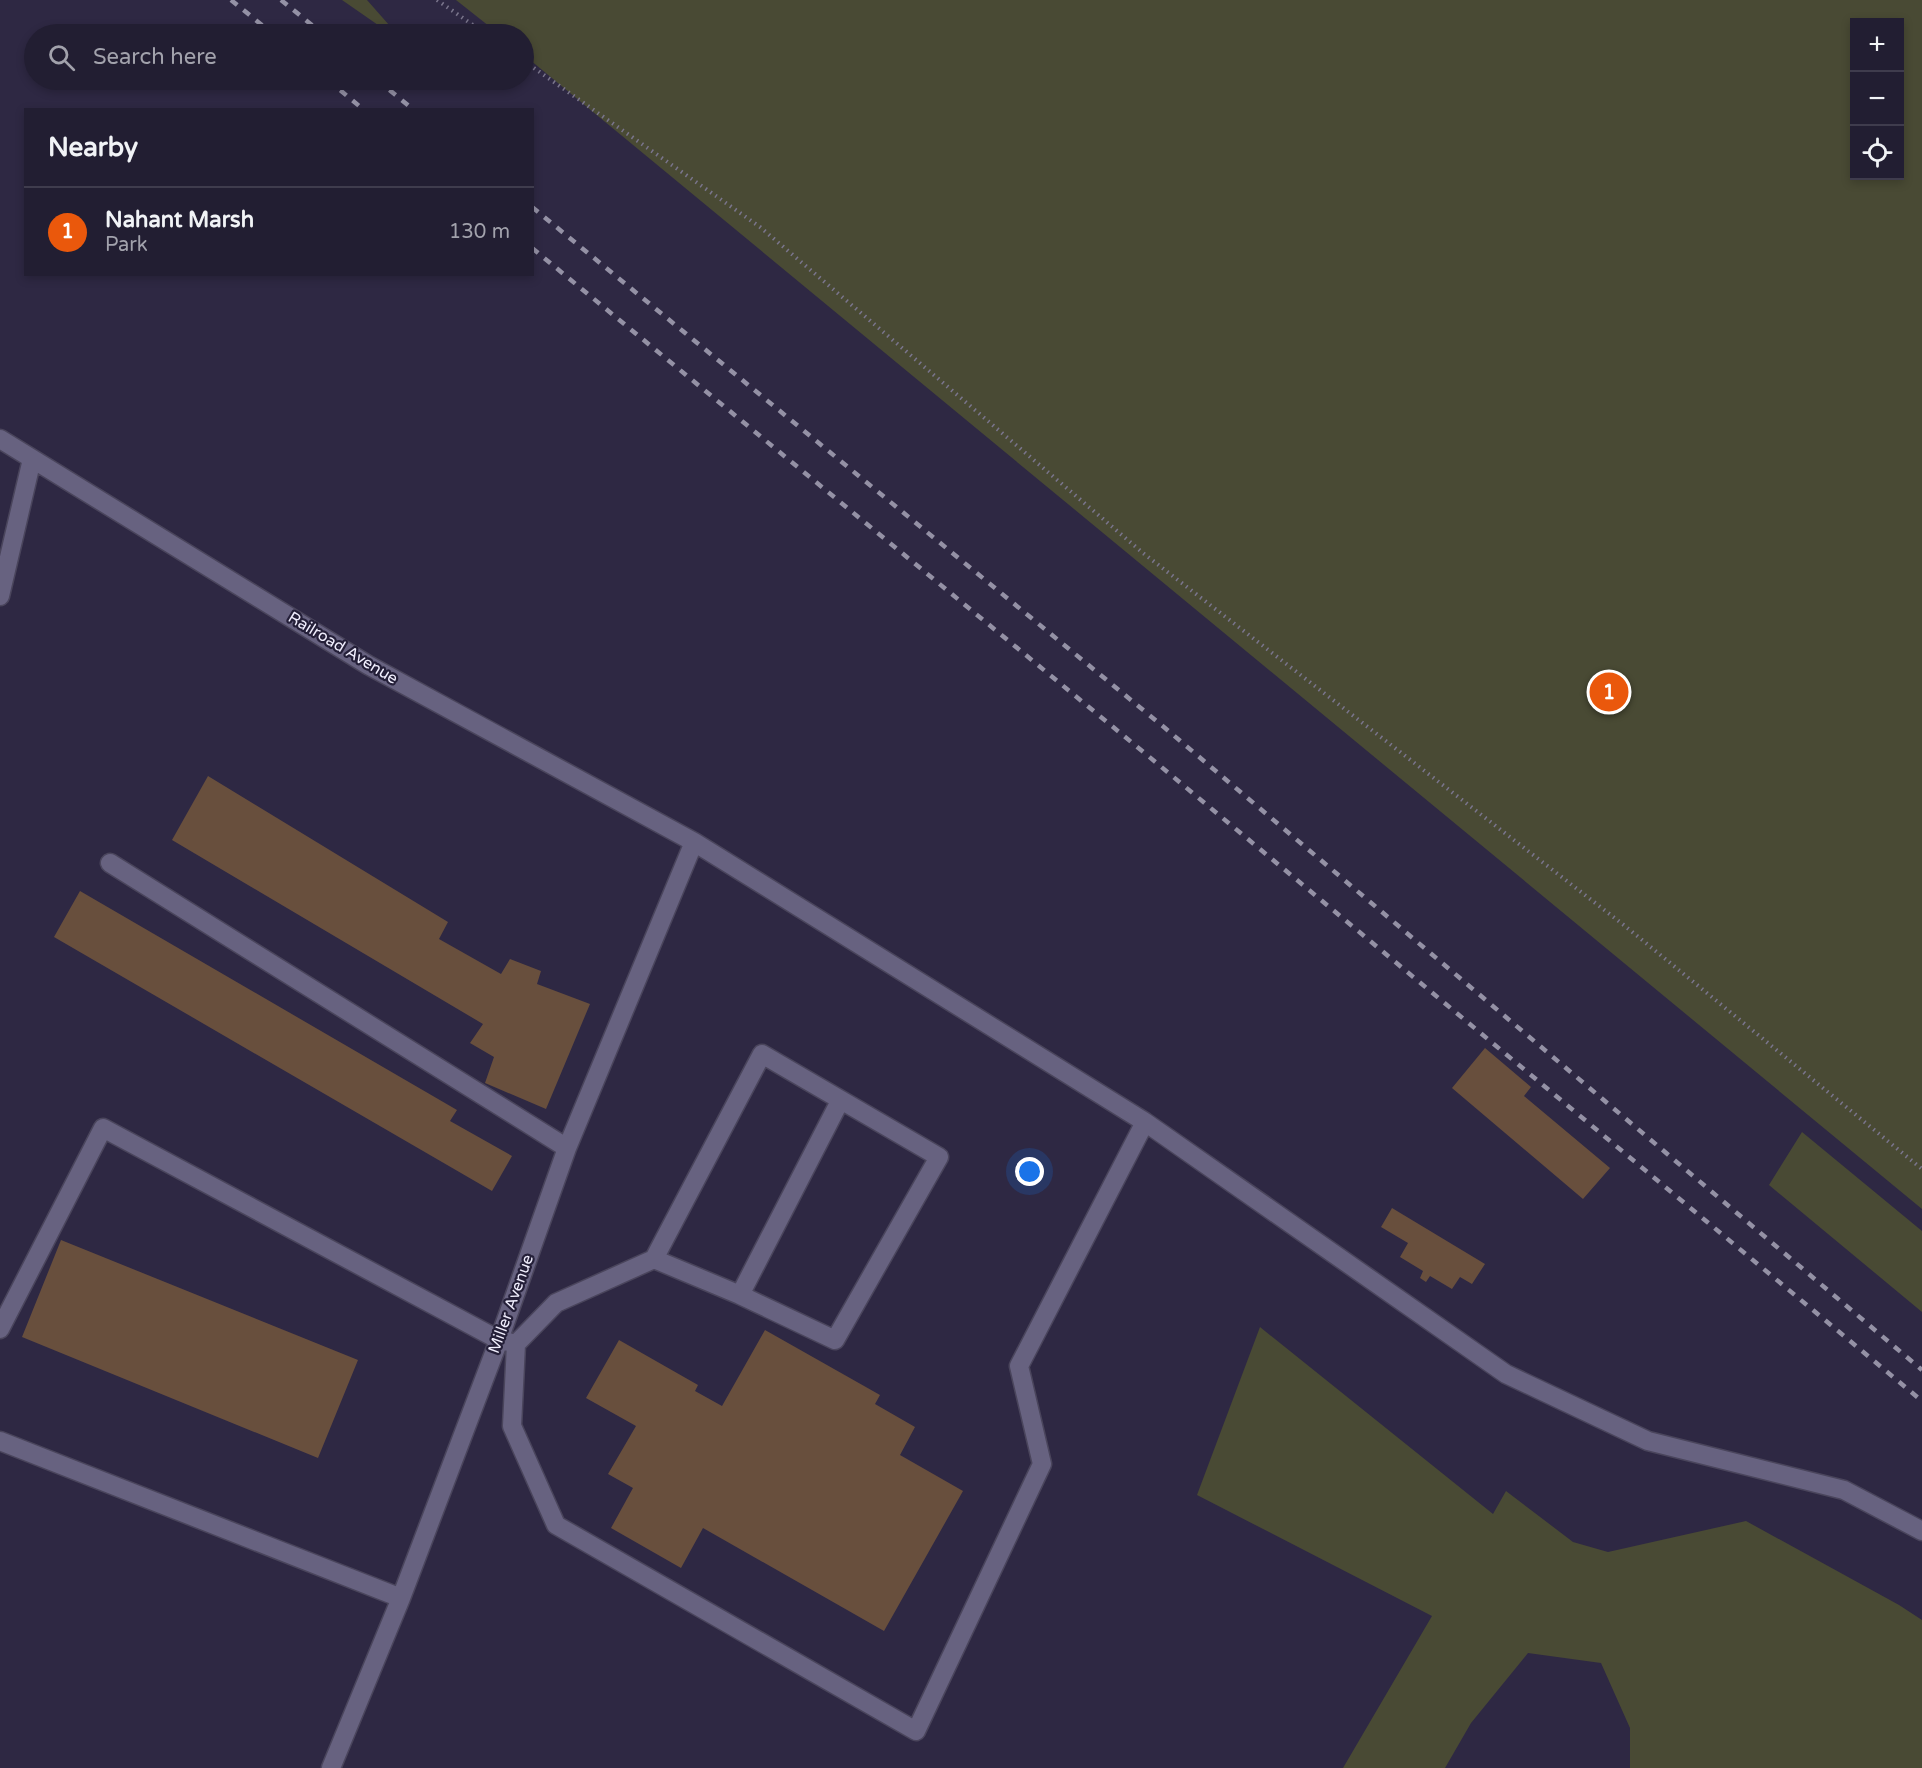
<!DOCTYPE html>
<html lang="en">
<head>
<meta charset="utf-8">
<style>
	:root { --surface:#221e32; --page:#2a273a; --text:#f1f3f6; --muted:#a2a2ac; --line:#3f3c4d; --accent:#ea580c }
	body { margin:0; font-family:"Varela Round",sans-serif; background:var(--page); color:var(--text) }
	.controls { position:absolute; right:18px; top:18px; display:grid; overflow:hidden; border-radius:0px; box-shadow:0 3px 9px #0003 }
	.controls button { width:54px; height:54px; display:grid; place-items:center; padding:0; border:0; border-bottom:2px solid var(--line); background:var(--surface); color:var(--text); font:30px sans-serif }
	.you { position:absolute; left:1030px; top:1172px; width:21px; height:21px; margin:-15px; border:4px solid #fff; border-radius:50%; background:#1a73e8; box-shadow:0 0 0 9px #1a73e833 }
	.badge { display:grid; place-items:center; width:39px; height:39px; border-radius:50%; background:var(--accent); color:#fff; font-size:20px; font-weight:700 }
	.pin { position:absolute; translate:-50% -50%; border:3px solid #fff; box-shadow:0 2px 6px #0006 }
	.list { margin:0; padding:0; list-style:none }
	h2 { display:flex; justify-content:space-between; align-items:center; height:78px; margin:0; padding:0 24px; font-size:26px }
	h2 small { font-size:20px; font-weight:400; color:var(--muted) }
	.list li { display:grid; grid-template-columns:39px 1fr auto; gap:18px; align-items:center; box-sizing:border-box; height:90px; padding:0 24px; border-top:2px solid var(--line) }
	.list b { display:block; font-size:22px; white-space:nowrap }
	.list p { margin:0; font-size:20px; white-space:nowrap; color:var(--muted) }
	.list em { font-size:20px; font-style:normal; color:var(--muted) }
	.icon { flex:none; width:33px; height:33px; fill:none; stroke:currentColor; stroke-width:2; stroke-linecap:round; stroke-linejoin:round }
	.map { position:relative; flex:none; width:1922px; height:1768px; overflow:hidden }
	.search { position:absolute; background:var(--surface); box-shadow:0 3px 9px #0003; left:24px; top:24px; width:510px; height:66px; display:flex; align-items:center; gap:15px; box-sizing:border-box; padding:0 21px; border-radius:33px; color:var(--muted); font-size:22px }
	.panel { position:absolute; background:var(--surface); box-shadow:0 3px 9px #0003; left:24px; top:108px; width:510px; height:168px; border-radius:0px }
	.map>svg:first-child { display:block }
	.green { fill:#494a34; fill-rule:evenodd }
	.building { fill:#684f3d }
	.lines { fill:none; stroke-linecap:round; stroke-linejoin:round }
	.minor-casing { stroke:#4a455c; stroke-width:21 }
	.path { stroke:#7a758c; stroke-width:4; stroke-dasharray:1.5 4.5; stroke-linecap:butt }
	.minor { stroke:#676280; stroke-width:18 }
	.rail { stroke:#9491a5; stroke-width:4.5; stroke-dasharray:8 8; stroke-linecap:butt }
	.labels { text-anchor:middle; dominant-baseline:central; stroke-width:4.5; stroke-linejoin:round; paint-order:stroke }
	.street-label { font-size:16px; fill:#f0eefd; stroke:#241f38 }
</style>
</head>
<body>
<div class="map">
<svg width="1922" height="1768" viewBox="0 0 1922 1768">
	<rect width="100%" height="100%" fill="#2e2843"/>
	<!-- green -->
	<path class="green" d="M342,0h25l30,34h-6z
		M456,0h1466v1209l-1398,-1154v-21h-25zM1854,22h46v154h-46z
		M1802,1132l120,99v81l-153,-127z
		M1260,1327l233,187 13,-23 67,51 35,10 138,-31 153,84 23,15v148h-292v-40l-29,-65 -73,-10 -57,70 -26,45h-102l89,-152 -235,-121z"/>
	<!-- building -->
	<path class="building" d="M208,776l240,146 -9,17 62,35 9,-15 31,12 -4,13 53,20 -44,105 -61,-26 9,-26 -24,-14 13,-19 -311,-184z
		M80,891l377,219 -7,11 62,35 -20,35 -438,-254z
		M1485,1048l46,39 -7,9 86,72 -27,31 -131,-111z
		M1392,1208l93,56 -13,20 -12,-7 -8,12 -22,-13 -4,6 -6,-4 3,-7 -23,-14 8,-14 -27,-16z
		M61,1240l297,120 -40,98 -296,-121z
		M765,1330l115,65 -5,9 40,23 -15,28 63,36 -79,140 -181,-103 -22,40 -70,-40 22,-40 -25,-14 28,-48 -50,-28 33,-58 79,45 -3,6 27,15z"/>
	<g class="lines">
		<defs>
			<path id="minor" d="M0,439l368,226 326,177 451,280 361,252 142,67 196,49 78,41
				M0,596l32,-137
				M110,863l457,285
				M840,1101l-100,194 95,45 104,-183 -177,-103 -108,205 -98,44 -40,41 -4,82 44,99 360,206 126,-267 -23,-98 126,-244
				M654,1259l86,36
				M0,1329l103,-201 396,212 10,2
				M0,1441l401,157
				M331,1768l70,-170 98,-258 68,-192 127,-306"/>
		</defs>
		<!-- minor casing -->
		<use href="#minor" class="minor-casing"/>
		<!-- path -->
		<path class="path" d="M437,0l49,34
			M524,61l236,166 383,326 482,373 297,243"/>
		<!-- minor -->
		<use href="#minor" class="minor"/>
		<!-- rail -->
		<path class="rail" d="M231,0l42,34
			M281,0l42,34
			M328,80l36,30
			M377,80l37,30
			M532,207l633,521 757,642
			M532,248l615,507 775,646"/>
	</g>
	<g class="labels">
		<!-- street labels -->
		<g class="street-label">
			<text transform="translate(343 648) rotate(31)">Railroad Avenue</text>
			<text transform="translate(511 1304) rotate(-70)">Miller Avenue</text>
		</g>
	</g>
</svg>
<div class="controls">
<button>+</button>
<button>−</button>
<button><svg class="icon" aria-label="locate" viewBox="0 0 24 24"><circle cx="12" cy="12" r="6"/><path d="M12 2v4M12 18v4M2 12h4M18 12h4"/></svg></button>
</div>
<div class="you"></div>
<div class="pin badge" style="left:1609px;top:692px">1</div>
<div class="search"><svg class="icon" aria-label="search" viewBox="0 0 24 24"><circle cx="10" cy="10" r="6"/><path d="M15 15l6 6"/></svg>Search here</div>
<section class="panel">
<h2>Nearby<small></small></h2>
<ul class="list">
<li><span class="badge">1</span><div><b>Nahant Marsh</b><p>Park</p></div><em>130 m</em></li>
</ul>
</section>
</div>
</body>
</html>
